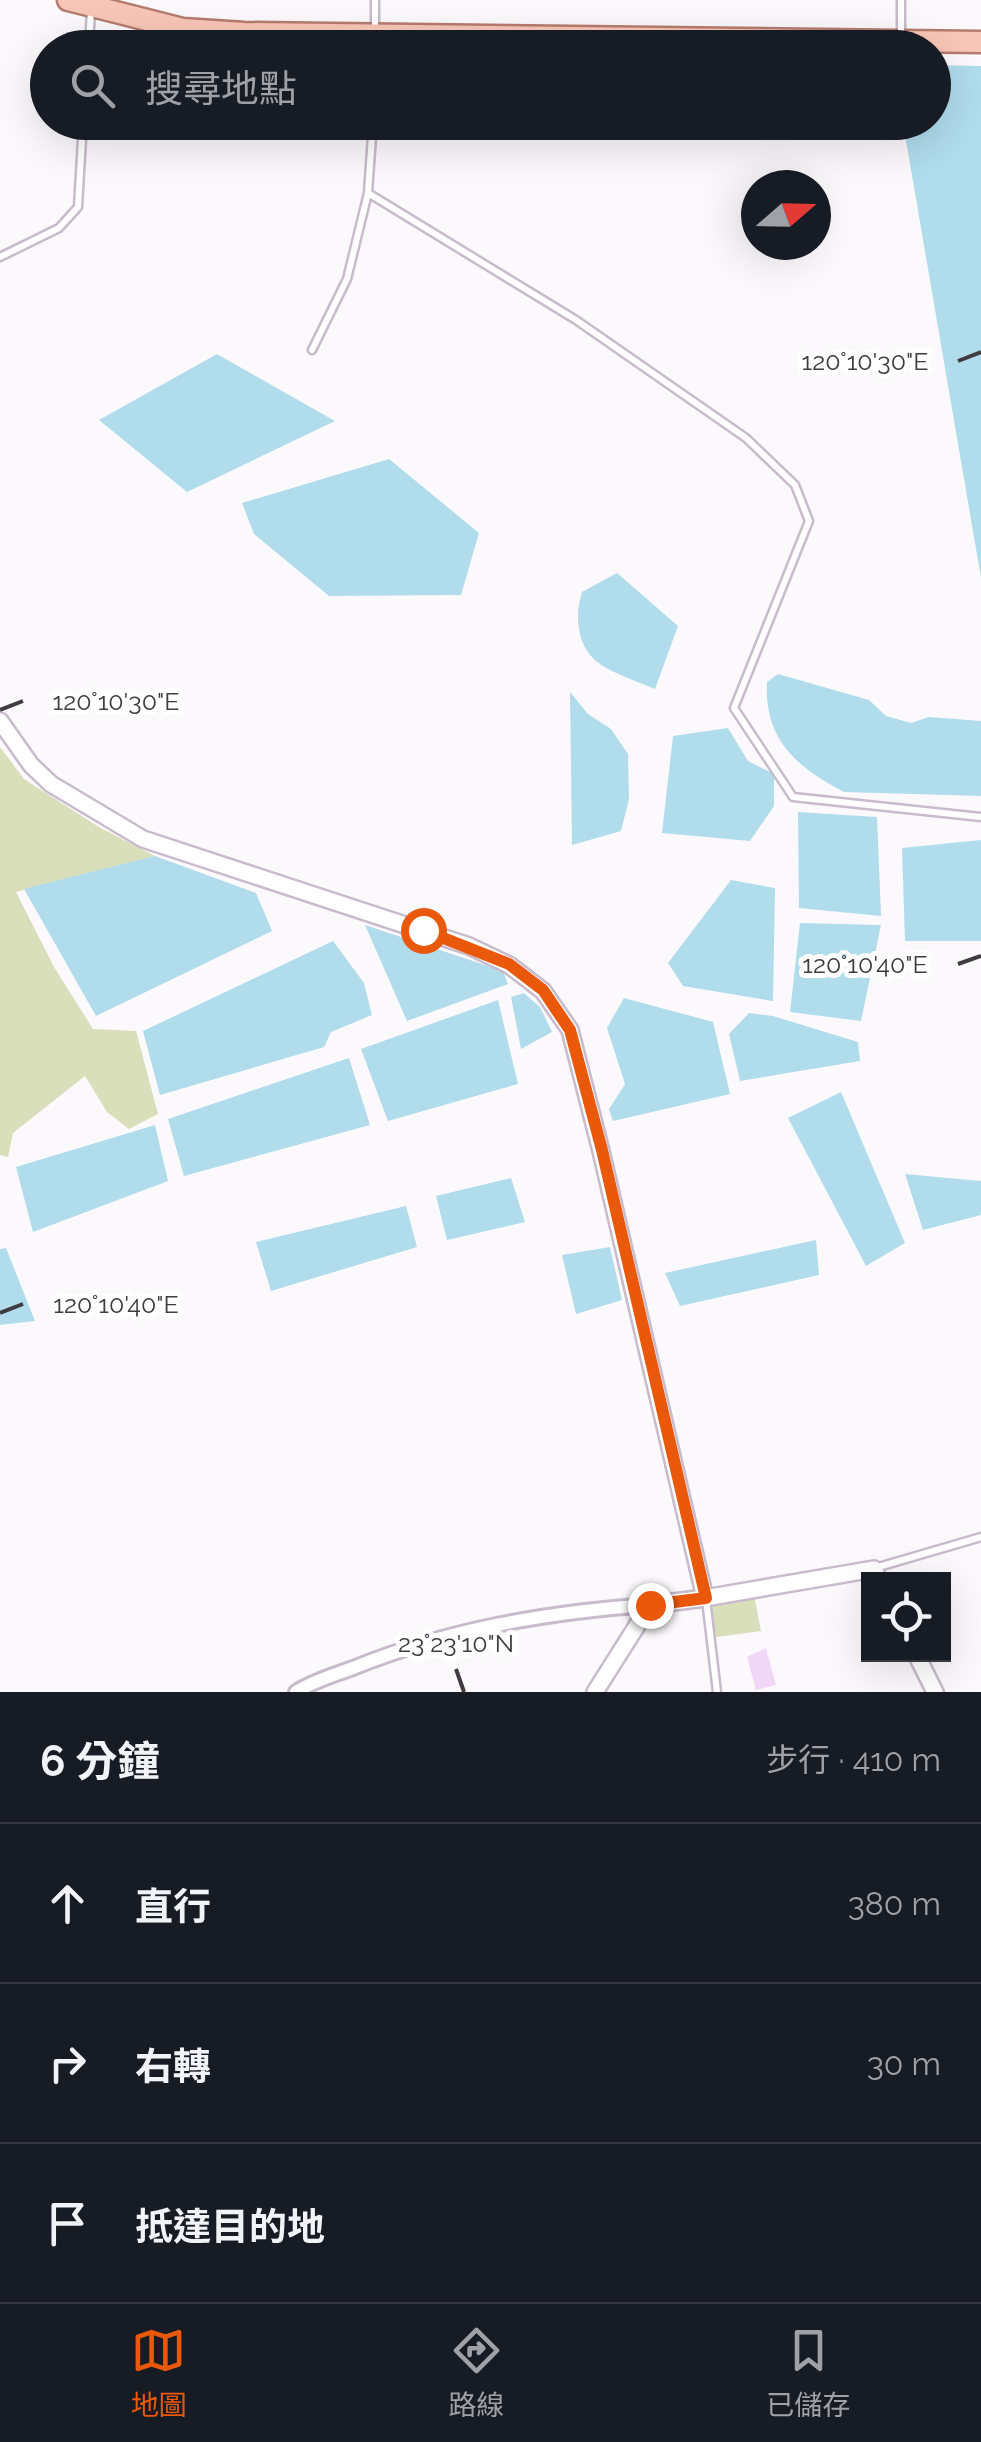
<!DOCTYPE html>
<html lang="zh-TW">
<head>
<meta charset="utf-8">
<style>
	:root { --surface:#171b24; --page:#242831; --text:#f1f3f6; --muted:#9ea1a6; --line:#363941; --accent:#ea580c }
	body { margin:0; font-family:Raleway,"Noto Sans TC",sans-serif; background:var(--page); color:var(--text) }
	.controls { position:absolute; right:30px; bottom:30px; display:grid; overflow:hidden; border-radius:0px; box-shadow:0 10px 40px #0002 }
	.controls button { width:90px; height:90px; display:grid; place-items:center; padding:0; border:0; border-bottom:2px solid var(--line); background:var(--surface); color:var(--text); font:50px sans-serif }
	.compass { position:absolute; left:741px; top:170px; width:90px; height:90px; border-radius:50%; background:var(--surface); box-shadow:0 10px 40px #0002; rotate:70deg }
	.stop { position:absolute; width:30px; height:30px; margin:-22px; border:8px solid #ea580c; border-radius:50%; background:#fff }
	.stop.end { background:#ea580c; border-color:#fff; box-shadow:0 2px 10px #0008 }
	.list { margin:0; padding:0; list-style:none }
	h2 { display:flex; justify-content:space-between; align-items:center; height:130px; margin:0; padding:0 40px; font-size:42px }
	h2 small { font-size:32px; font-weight:400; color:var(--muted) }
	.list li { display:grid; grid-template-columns:65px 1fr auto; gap:30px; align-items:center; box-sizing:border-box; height:160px; padding:0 40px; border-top:2px solid var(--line) }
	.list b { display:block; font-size:38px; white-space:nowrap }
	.list em { font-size:32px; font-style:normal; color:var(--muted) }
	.icon { flex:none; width:55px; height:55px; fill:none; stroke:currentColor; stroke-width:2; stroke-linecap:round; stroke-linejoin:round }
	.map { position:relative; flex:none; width:981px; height:1692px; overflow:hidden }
	.search { position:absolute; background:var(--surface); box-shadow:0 10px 40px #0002; left:30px; right:30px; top:30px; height:110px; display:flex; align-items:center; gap:25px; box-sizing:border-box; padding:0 35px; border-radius:55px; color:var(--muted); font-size:38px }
	.sheet { height:610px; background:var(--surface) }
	nav { display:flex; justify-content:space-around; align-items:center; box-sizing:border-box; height:140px; border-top:2px solid var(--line); background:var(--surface); font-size:28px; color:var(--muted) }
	nav a { display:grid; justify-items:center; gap:5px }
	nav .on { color:var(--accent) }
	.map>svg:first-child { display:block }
	.green { fill:#d8dfba }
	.water { fill:#b0dcec }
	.building { fill:#f0d7f8 }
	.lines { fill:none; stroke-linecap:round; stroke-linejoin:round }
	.service-casing { stroke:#c8bbcc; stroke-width:11 }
	.minor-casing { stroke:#c8bbcc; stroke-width:18 }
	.tertiary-casing { stroke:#c8bbcc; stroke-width:20 }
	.primary-casing { stroke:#b57c6f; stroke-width:25 }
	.service { stroke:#fff; stroke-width:6 }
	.minor { stroke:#fff; stroke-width:12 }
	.tertiary { stroke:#fff; stroke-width:15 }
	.primary { stroke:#f8c6b8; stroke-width:20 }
	.route { stroke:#ea580c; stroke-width:12 }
	.ticks { fill:none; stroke:#403a41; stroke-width:4 }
	.ticks-label { font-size:25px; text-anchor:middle; fill:#403a41; stroke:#fff; stroke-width:10; stroke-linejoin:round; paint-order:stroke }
</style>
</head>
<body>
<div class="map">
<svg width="981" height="1692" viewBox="0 0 981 1692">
	<rect width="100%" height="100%" fill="#fcf9fd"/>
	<!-- green -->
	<path class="green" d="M0,747l24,32 75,48 56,29 -139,36 38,75 39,62 43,2 22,83 -29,15 -22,-17 -22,-36 -72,57 -5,24 -8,-2z
		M753,1590l8,41 -51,7 -5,-40z"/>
	<!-- water -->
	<path class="water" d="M934,65l47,1v512l-78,-455 31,-1z
		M217,354l118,67 -148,71 -88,-72z
		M389,459l90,74 -18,62 -132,1 -75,-62 -12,-31z
		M617,573l61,53 -23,63c-18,-8 -45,-16 -60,-29 -19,-17 -20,-46 -13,-68z
		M778,674l91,26 17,16 25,7 18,-6 52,4v75l-137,-4c-48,-25 -80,-53 -77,-110z
		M570,692l18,22 23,15 17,25 1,45 -8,32 -49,14z
		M728,728l20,33 26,13v32l-24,35 -88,-8 11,-97z
		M798,812l79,5 4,99 -82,-8z
		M981,840v101h-76l-3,-93z
		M155,856l101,37 16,38 -176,85 -72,-127z
		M731,880l44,8 -2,113 -90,-15 -15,-23z
		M800,923l81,2 -20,96 -71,-9z
		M365,925l138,46 5,13 -101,37z
		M333,941l31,42 8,32 -41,17 -7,15 -164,48 -17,-64z
		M524,993l16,14 12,25 -31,17 -10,-52z
		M624,998l89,24 17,72 -117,27 -4,-12 16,-25 -18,-56z
		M498,1000l20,84 -130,37 -27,-72z
		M749,1013l24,3 85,26 2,19 -120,20 -11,-47z
		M349,1058l21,67 -186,51 -16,-57z
		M841,1092l64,151 -39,23 -78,-148z
		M155,1125l13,56 -135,51 -17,-65z
		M905,1174l76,7v34l-58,15z
		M511,1178l14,44 -78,18 -11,-44z
		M406,1206l11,41 -146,44 -15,-49z
		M816,1240l3,35 -139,31 -15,-33z
		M610,1247l12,53 -46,14 -14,-59z
		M6,1248l29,73 -35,4v-76z"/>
	<!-- building -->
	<path class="building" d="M766,1648l10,37 -20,5 -9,-33z"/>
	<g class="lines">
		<defs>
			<path id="service" d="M375,0v48
				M901,36v-36
				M89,48l2,-39
				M368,193l208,127 170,118 49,47 14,36 -75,187 59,89 188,20
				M0,257l59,-29 19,-21 5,-85
				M312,350l35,-71 21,-86 5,-71
				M875,1568l106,-31
				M706,1599l11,93"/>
			<path id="minor" d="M296,1692c17,-11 38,-17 57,-24 96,-39 194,-56 297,-63"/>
			<path id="tertiary" d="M0,721l31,44 20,19 92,55 326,107 40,19 34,26 27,39 31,121 104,447 169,-29 5,11
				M916,1654l19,38
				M595,1692l55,-87 55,-7"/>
			<path id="primary" d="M68,0l115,29 61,4 737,9"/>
		</defs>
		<!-- service casing -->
		<use href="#service" class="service-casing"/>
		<!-- minor casing -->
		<use href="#minor" class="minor-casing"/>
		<!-- tertiary casing -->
		<use href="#tertiary" class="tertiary-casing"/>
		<!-- primary casing -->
		<use href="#primary" class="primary-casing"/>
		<!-- service -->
		<use href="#service" class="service"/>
		<!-- minor -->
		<use href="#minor" class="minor"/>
		<!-- tertiary -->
		<use href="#tertiary" class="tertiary"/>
		<!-- primary -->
		<use href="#primary" class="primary"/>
	</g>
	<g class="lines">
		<!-- route -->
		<path class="route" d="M423,930l86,34 34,26 27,40 32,120 104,448 -56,7"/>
	</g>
	<!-- ticks -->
	<path class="ticks" d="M958,361l23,-9M0,710l23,-9M958,964l23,-8M0,1313l23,-9M456,1669l8,23"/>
	<g class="ticks-label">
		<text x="865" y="370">120°10'30"E</text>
		<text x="116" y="710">120°10'30"E</text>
		<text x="865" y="973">120°10'40"E</text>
		<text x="116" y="1313">120°10'40"E</text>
		<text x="456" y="1652">23°23'10"N</text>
	</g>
</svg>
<div class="controls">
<button><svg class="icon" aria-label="locate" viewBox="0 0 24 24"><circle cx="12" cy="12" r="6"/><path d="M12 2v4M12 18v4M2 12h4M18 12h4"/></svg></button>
</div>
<svg class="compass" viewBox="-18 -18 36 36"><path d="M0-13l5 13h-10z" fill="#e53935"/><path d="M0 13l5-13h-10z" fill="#9ea1a6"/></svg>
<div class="stop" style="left:423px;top:930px"></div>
<div class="stop end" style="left:650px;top:1605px"></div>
<div class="search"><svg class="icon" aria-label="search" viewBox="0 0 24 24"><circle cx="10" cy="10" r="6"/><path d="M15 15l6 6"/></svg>搜尋地點</div>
</div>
<section class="sheet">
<h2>6 分鐘<small>步行 · 410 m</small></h2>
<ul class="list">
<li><svg class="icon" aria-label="ahead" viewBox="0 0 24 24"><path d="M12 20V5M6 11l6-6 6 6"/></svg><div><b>直行</b></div><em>380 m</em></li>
<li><svg class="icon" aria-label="right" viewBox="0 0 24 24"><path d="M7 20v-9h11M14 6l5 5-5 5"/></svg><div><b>右轉</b></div><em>30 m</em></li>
<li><svg class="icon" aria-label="arrive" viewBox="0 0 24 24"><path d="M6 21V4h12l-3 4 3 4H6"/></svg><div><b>抵達目的地</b></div></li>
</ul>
</section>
<nav>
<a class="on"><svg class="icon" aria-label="map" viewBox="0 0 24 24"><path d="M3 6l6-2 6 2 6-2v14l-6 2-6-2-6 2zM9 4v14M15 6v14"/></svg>地圖</a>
<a><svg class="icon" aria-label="directions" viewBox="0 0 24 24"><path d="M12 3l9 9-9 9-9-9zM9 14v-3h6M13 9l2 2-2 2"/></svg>路線</a>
<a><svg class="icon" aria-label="saved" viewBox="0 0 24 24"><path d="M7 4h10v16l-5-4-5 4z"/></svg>已儲存</a>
</nav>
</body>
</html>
